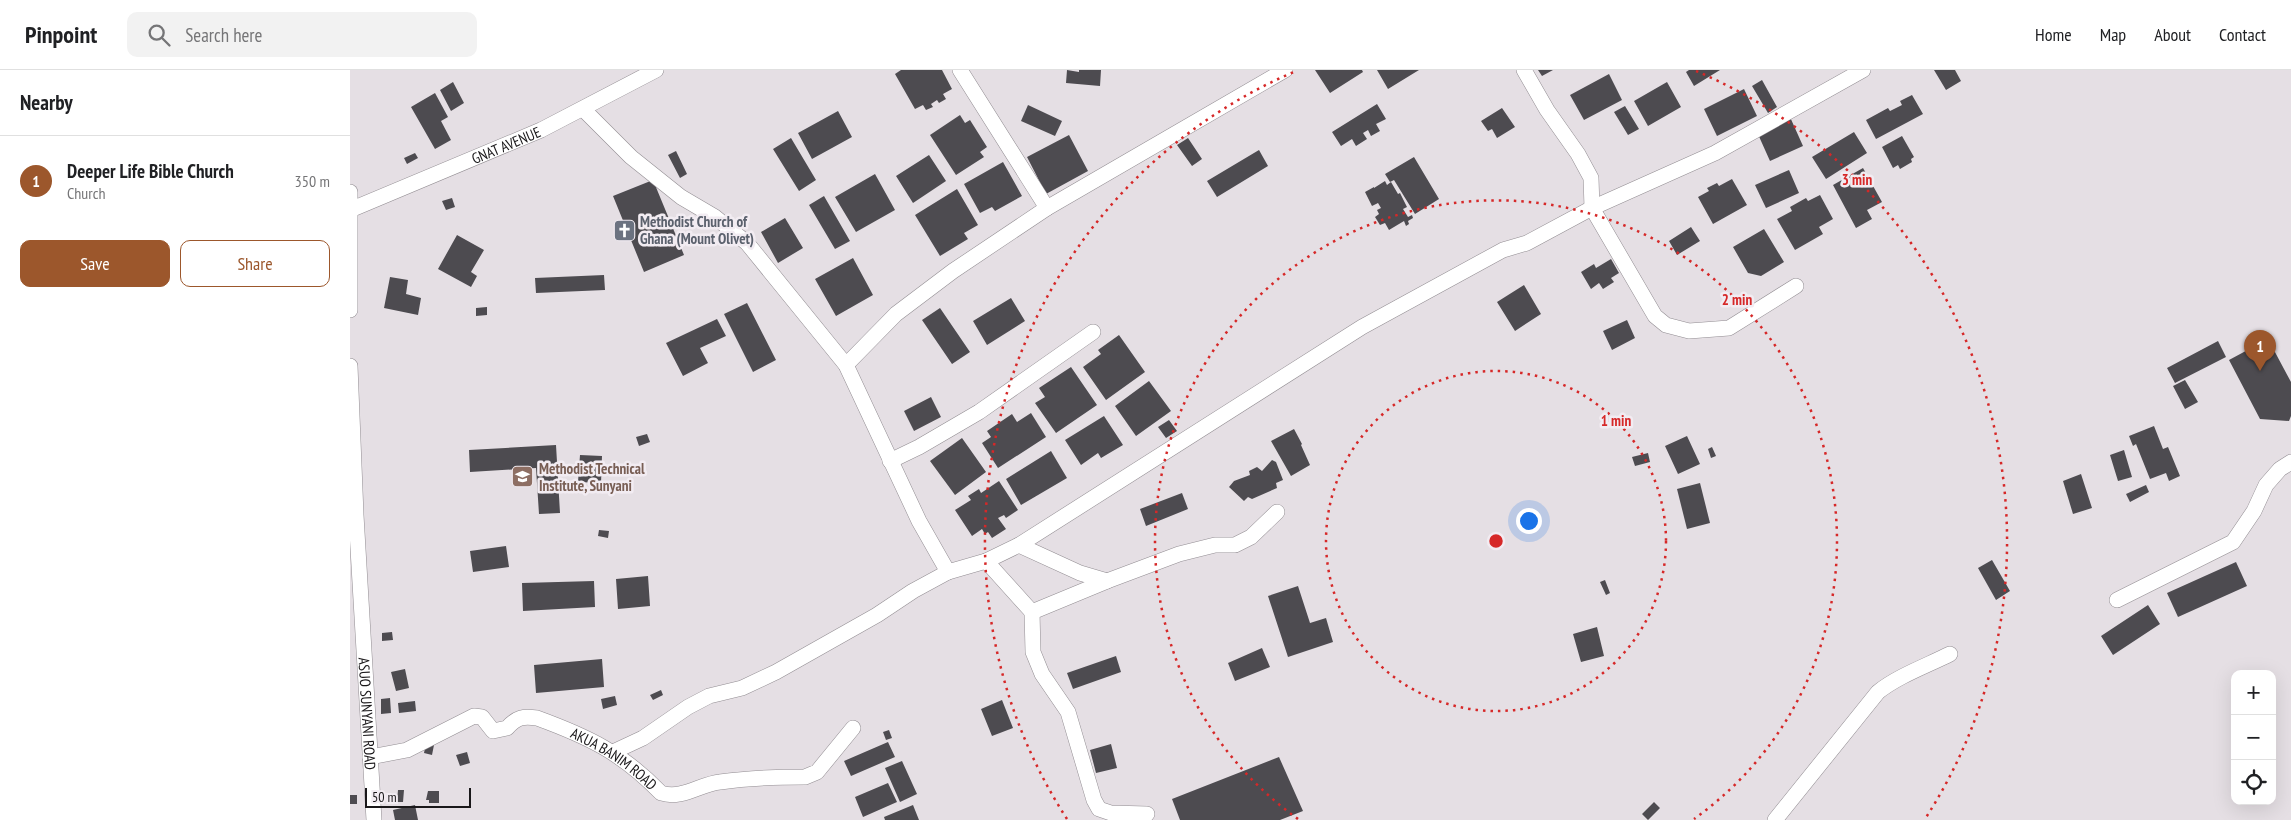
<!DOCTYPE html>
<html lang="en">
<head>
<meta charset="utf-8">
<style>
	:root { --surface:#fff; --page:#f2f2f2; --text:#202124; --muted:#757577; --line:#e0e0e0; --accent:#9c572c }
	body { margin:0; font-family:"PT Sans Narrow",sans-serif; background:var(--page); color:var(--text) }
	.controls { position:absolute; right:15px; bottom:15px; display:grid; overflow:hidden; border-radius:10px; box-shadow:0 5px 20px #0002 }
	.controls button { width:45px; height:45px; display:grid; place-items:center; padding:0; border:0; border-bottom:1px solid var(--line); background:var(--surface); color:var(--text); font:25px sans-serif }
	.scale { position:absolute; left:15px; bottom:12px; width:106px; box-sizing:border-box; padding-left:5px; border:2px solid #1a181a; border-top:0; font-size:14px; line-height:18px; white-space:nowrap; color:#1a181a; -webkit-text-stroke:4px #f2ecf2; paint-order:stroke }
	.you { position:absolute; left:1178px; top:450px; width:18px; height:18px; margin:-12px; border:4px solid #fff; border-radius:50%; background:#1a73e8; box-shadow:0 0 0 8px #1a73e833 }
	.badge { display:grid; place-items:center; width:32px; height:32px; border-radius:50%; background:var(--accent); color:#fff; font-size:16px; font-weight:700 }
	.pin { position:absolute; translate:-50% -41px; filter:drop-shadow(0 1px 2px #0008) }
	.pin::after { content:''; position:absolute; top:26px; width:18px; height:15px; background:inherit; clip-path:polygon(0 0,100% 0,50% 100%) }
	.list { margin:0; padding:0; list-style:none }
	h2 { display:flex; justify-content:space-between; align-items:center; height:65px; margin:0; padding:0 20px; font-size:21px }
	h2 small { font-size:16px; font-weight:400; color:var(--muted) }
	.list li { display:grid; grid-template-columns:32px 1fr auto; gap:15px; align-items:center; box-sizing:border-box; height:90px; padding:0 20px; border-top:1px solid var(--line) }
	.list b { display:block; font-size:19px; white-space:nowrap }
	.list p { margin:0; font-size:16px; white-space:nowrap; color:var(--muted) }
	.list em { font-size:16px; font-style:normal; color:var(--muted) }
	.actions { display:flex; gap:10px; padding:15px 20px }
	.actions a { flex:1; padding:11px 0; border:1px solid var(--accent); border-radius:10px; text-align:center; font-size:18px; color:var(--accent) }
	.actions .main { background:var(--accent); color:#fff }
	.icon { flex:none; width:28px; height:28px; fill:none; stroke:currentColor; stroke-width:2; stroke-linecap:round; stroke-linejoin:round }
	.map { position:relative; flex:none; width:1941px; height:750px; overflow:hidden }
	header { display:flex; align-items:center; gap:30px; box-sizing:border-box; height:70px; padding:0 25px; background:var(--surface); border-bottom:1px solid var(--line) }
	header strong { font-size:24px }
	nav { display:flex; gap:28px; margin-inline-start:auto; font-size:18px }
	.search { width:350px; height:45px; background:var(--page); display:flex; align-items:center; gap:12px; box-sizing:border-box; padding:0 18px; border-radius:10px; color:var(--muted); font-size:19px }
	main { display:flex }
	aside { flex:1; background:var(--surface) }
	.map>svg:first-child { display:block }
	.building { fill:#4d4b50 }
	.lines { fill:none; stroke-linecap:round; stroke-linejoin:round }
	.minor-casing { stroke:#928d92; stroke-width:16 }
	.minor { stroke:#fff; stroke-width:15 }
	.ring { fill:none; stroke:#d62828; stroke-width:2.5; stroke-dasharray:2.5 5 }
	.labels { text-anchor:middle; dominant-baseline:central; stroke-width:5; stroke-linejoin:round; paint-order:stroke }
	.street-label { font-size:15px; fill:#1a181a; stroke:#f2ecf2 }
	.worship-label { font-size:15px; font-weight:bold; fill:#5b616d; stroke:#f2ecf2; text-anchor:start }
	.education-label { font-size:15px; font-weight:bold; fill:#785e54; stroke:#f2ecf2; text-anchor:start }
	.centre { fill:#d62828; stroke:#f2ecf2; stroke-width:2.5 }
	.ring-label { font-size:15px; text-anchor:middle; font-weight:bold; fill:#d62828; stroke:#f2ecf2; stroke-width:5; stroke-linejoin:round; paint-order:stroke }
</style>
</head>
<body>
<header>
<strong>Pinpoint</strong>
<div class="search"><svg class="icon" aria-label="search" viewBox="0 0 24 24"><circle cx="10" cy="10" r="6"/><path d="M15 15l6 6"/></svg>Search here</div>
<nav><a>Home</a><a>Map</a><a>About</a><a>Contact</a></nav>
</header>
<main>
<aside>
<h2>Nearby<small></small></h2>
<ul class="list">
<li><span class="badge">1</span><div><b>Deeper Life Bible Church</b><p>Church</p></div><em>350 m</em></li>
</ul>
<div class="actions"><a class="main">Save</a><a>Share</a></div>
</aside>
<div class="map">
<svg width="1941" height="750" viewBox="0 0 1941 750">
	<rect width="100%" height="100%" fill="#e5dfe4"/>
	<!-- building -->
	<path class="building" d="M551,0h41l10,19 -9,5 3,5 -7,4 -2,-3 -6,4 2,3 -7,3 -3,-5 -8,4 -20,-35z
		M717,0l12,2v-2h22l-1,16 -34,-3z
		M965,0h47l1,2 -33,21z
		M1027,0h42l-31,19z
		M1188,0h15l-11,6z
		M1339,0h31l-26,16 -8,-14z
		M1584,0h21l6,11 -15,9z
		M1259,4l13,26 -38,20 -14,-25z
		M1412,10l15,27 -9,6 -16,-27z
		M103,12l11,21 -13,8 -11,-21z
		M1317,12l14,25 -33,19 -14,-25z
		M1394,19l13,27 -40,20 -13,-27z
		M85,23l13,24 -7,4 10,19 -16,9 -24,-42z
		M1562,25l11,19 -47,25 -10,-19 22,-12 2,3 12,-6 -2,-4z
		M1027,34l9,15 -10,5 4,7 -9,5 -3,-6 -5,3 4,6 -11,7 -4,-7 -11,7 -9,-14z
		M678,35l34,16 -7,15 -34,-15z
		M1275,36l14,23 -11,6 -14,-23z
		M1152,38l13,19 -18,11 -5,-9 -4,2 -7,-10z
		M488,41l14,26 -40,22 -14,-26z
		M610,45l5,8 5,-3 17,27 -7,5 4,5 -28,18 -26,-40z
		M1440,47l13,29 -33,15 -13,-29z
		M1504,62l13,21 -41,26 -14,-22z
		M719,65l19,36 -42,23 -19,-37z
		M1552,66l12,21 -3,2 1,3 -12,7 -2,-4 -5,3 -11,-21z
		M441,68l25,42 -17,11 -26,-42z
		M838,68l14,21 -10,7 -15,-21z
		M909,80l9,16 -51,31 -10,-16z
		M326,81l11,23 -7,4 -12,-23z
		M65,83l3,5 -11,6 -3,-6z
		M579,85l17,26 -33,22 -17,-27z
		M1064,87l25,42 -24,15 -21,-34 -4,2 -5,-8z
		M653,92l19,34 -27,15 -3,-4 -12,6 -16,-29z
		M1513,98l19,34 -15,8 5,9 -16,9 -23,-43z
		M1439,100l10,23 -33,15 -11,-23z
		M525,104l20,36 -39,22 -21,-35z
		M1382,109l15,26 -34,19 -15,-27 11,-6 -2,-3 10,-5 2,3z
		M303,110l31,75 -40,17 -31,-76z
		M1035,111l2,4 4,-3 7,12 2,-1 7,14 -4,2 5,8 4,-2 1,3 -5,3 1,3 -3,2 -2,-5 -15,9 -4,-7 -5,2 -5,-8 4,-3 -2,-4 4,-2 -3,-5 -6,3 -7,-14 9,-5v1z
		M607,119l21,36 -14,8 4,6 -28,17 -25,-41z
		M1470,125l13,24 -14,8 4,7 -28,16 -18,-31 15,-8 -2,-4 16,-9 2,3z
		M474,126l26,45 -15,8 -26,-44z
		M102,128l3,9 -9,3 -4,-9z
		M435,148l18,30 -25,15 -17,-31z
		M1341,157l9,14 -23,14 -8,-14z
		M1414,159l20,33 -23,14 -13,-3 -15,-26z
		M107,165l27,15 -13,22 6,4 -6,11 -33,-18z
		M503,188l20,37 -37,21 -21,-37z
		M1261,189l8,14 -8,5 3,4 -11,7 -4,-6 -8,6 -10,-17 13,-8 2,4z
		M254,205l1,15 -69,3 -1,-15z
		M40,207l18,3 -2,14 15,4 -3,17 -34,-7z
		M1174,215l17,29 -26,17 -18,-29z
		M661,228l14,23 -38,24 -14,-24z
		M397,233l29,57 -23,12 -29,-58z
		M137,237v8l-11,1v-8z
		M590,238l30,44 -18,12 -30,-44z
		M367,249l9,17 -26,12 8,15 -25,13 -17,-33z
		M1277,250l8,18 -23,12 -9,-19z
		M769,265l26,37 -39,28 -23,-33 18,-13 -3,-4z
		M1918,269l23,43v34l-2,5 -29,-2 -31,-59z
		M1868,271l8,16 -51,26 -8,-15z
		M721,297l26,38 -41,28 -21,-30 10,-6 -6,-9z
		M1835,310l13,22 -13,7 -12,-23z
		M799,311l22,30 -35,25 -21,-30z
		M581,327l10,20 -27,14 -10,-20z
		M681,343l15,24 -48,31 -16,-25 9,-6 -4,-6 25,-17 5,8z
		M754,346l19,29 -22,13 -3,-5 -17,12 -16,-25z
		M819,350l8,11 -11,7 -8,-11z
		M1804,356l9,23 5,-2 12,29 -11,5 -3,-8 -16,6 -14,-35 -3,2 -4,-10z
		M944,359l8,15 -1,1 9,20 -19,11 -20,-35z
		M297,364l3,8 -11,4 -3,-9z
		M1337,366l13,28 -22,10 -13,-28z
		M612,368l24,34 -31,23 -25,-34z
		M206,375l4,68 -21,1 -3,-46 -66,4 -1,-22z
		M1362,377l4,9 -5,2 -3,-9z
		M1774,380l8,27 -14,4 -8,-26z
		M701,381l16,27 -46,27 -15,-26z
		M1298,383l2,9 -15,4 -3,-9z
		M230,385l22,1 -1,27 -23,-1z
		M922,390l4,2 7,18 -7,3 1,5 -25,11 -4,-2 -4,4 -15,-14 5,-6 16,-6 -1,-4 8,-4 5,4z
		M1731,404l11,34 -19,6 -10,-33z
		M649,411l19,29 -12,8 -2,-3 -6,3 8,11 -14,9 -4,-6 -3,2 -3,-5 -10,7 -17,-26 16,-10 -3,-4 11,-7 2,4z
		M1350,413l10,40 -23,6 -10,-40z
		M1796,415l3,7 -19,10 -4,-8z
		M832,423l6,16 -42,17 -6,-17z
		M249,460l10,1 -1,7 -10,-2z
		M156,476l3,21 -36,5 -3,-21z
		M1642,490l18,31 -14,9 -18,-32z
		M1886,492l11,24 -69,31 -11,-24z
		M298,506l2,30 -32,3 -2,-30z
		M1255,510l5,13 -4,2 -6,-13z
		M244,511l1,26 -72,4 -1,-28z
		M948,516l12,37 16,-5 7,24 -45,15 -20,-61z
		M1798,535l12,19 -47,31 -12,-19z
		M1247,557l7,29 -23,6 -8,-28z
		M42,562l1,8 -11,1v-8z
		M912,578l8,19 -35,14 -7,-18z
		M766,586l5,16 -48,17 -6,-16z
		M252,589l2,28 -68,6 -2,-28z
		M55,599l4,19 -13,3 -5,-19z
		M311,620l2,5 -10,5 -3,-5z
		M265,626l2,9 -14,4 -2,-10z
		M40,628l1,15 -10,1v-15z
		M652,630l11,28 -21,8 -11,-27z
		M65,631l1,10 -17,2 -1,-10z
		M539,660l3,8 -6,2 -3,-8z
		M538,672l7,15 -44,19 -7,-15z
		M76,673l8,2 -2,10 -8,-2z
		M761,674l6,24 -21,5 -6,-23z
		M117,682l3,11 -10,3 -4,-11z
		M929,687l24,54 -23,9h-100l-8,-21z
		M552,691l15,33 -17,8 -15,-34z
		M538,713l9,19 -34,15 -8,-20z
		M48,720h6l-1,12h-6z
		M78,721h11v12h-10v-3h-3z
		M0,725h7v9h-7z
		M1304,732l6,6 -12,12 -6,-6z
		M65,735l3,15h-23l-2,-10z
		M563,735l6,15h-34l-1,-3z"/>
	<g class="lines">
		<defs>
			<g id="minor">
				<path d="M610,0l87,138"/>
				<path d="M1174,0l23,40 31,44 13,24 1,30 63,108 11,9 23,6 40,-3 67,-42"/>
				<path d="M233,39l48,48 50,40 34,20 32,26 99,122 73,156 29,51 38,-11 33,-16 343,-218 141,-77 24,-7 65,-35 123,-55 148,-83"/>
				<path d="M0,122v118"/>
				<path id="s1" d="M0,140l191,-80 115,-60"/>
				<path d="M496,295l50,-51 57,-43 94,-63 238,-138"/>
				<path id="s2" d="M0,296l6,149 18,305"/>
				<path d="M540,391l29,-14 60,-35 114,-80"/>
				<path d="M669,475l61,28 27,8"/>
				<path d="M636,491l46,51 75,-31 72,-27 36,-9h20l16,-8 26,-25"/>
				<path d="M1767,530l116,-58 21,-31 12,-26 14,-16 11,-7"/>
				<path d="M682,542l1,40 9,22 26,38 26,88 5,9 12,4 36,1"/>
				<path d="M263,682l30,-14 45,-31 21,-11 33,-8 34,-16 101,-57 36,-24 35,-19"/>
				<path id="s3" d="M20,687l37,-7 67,-34 8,1 11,14 14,-3c10,-11 16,-12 30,-10 52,19 85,35 124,75 21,7 39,-9 59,-11 28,-4 57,-5 85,-5l12,-5 36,-44"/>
				<path d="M1425,750l103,-128c20,-16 48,-26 72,-38"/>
			</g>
		</defs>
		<!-- minor casing -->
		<use href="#minor" class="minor-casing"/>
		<!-- minor -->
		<use href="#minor" class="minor"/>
	</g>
	<!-- distance rings -->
	<g class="ring">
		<circle cx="1146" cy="471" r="170"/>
		<path d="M948 749A341 341 0 1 1 1344 749"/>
		<path d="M717 749A511 511 0 0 1 946 1M1346 1A511 511 0 0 1 1575 749"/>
	</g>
	<!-- icons -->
	<defs>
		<symbol id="church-square" viewBox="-11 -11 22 22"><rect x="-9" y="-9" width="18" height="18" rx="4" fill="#6b7280" stroke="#f2ecf2"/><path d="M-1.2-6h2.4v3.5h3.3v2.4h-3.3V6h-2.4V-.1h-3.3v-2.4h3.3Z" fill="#fff"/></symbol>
		<symbol id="school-square" viewBox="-11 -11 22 22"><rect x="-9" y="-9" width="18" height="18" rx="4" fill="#8d6e63" stroke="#f2ecf2"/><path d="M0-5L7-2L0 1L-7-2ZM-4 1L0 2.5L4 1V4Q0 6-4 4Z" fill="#fff"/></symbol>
	</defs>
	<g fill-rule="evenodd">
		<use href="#church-square" x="262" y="148" width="25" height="25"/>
		<use href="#school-square" x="160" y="394" width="25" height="25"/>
	</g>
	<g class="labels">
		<!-- street labels -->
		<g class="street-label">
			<text stroke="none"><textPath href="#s1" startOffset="169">GNAT AVENUE</textPath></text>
			<text stroke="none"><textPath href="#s2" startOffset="348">ASUO SUNYANI ROAD</textPath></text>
			<text stroke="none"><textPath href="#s3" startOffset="274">AKUA BANIM ROAD</textPath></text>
		</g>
		<!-- worship labels -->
		<g class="worship-label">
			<text x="290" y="151">Methodist Church of<tspan x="290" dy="17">Ghana (Mount Olivet)</tspan></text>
		</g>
		<!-- education labels -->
		<g class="education-label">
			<text x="189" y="398">Methodist Technical<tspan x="189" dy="17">Institute, Sunyani</tspan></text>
		</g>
	</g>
	<circle cx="1146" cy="471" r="8" class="centre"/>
	<g class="ring-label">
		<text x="1507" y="115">3 min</text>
		<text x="1387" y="235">2 min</text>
		<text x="1266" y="356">1 min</text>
	</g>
</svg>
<div class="controls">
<button>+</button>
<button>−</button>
<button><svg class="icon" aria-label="locate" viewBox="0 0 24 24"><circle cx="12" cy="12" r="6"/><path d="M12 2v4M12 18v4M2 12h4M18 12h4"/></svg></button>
</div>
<div class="scale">50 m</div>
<div class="you"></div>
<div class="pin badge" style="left:1910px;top:301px">1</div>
</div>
</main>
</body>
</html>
